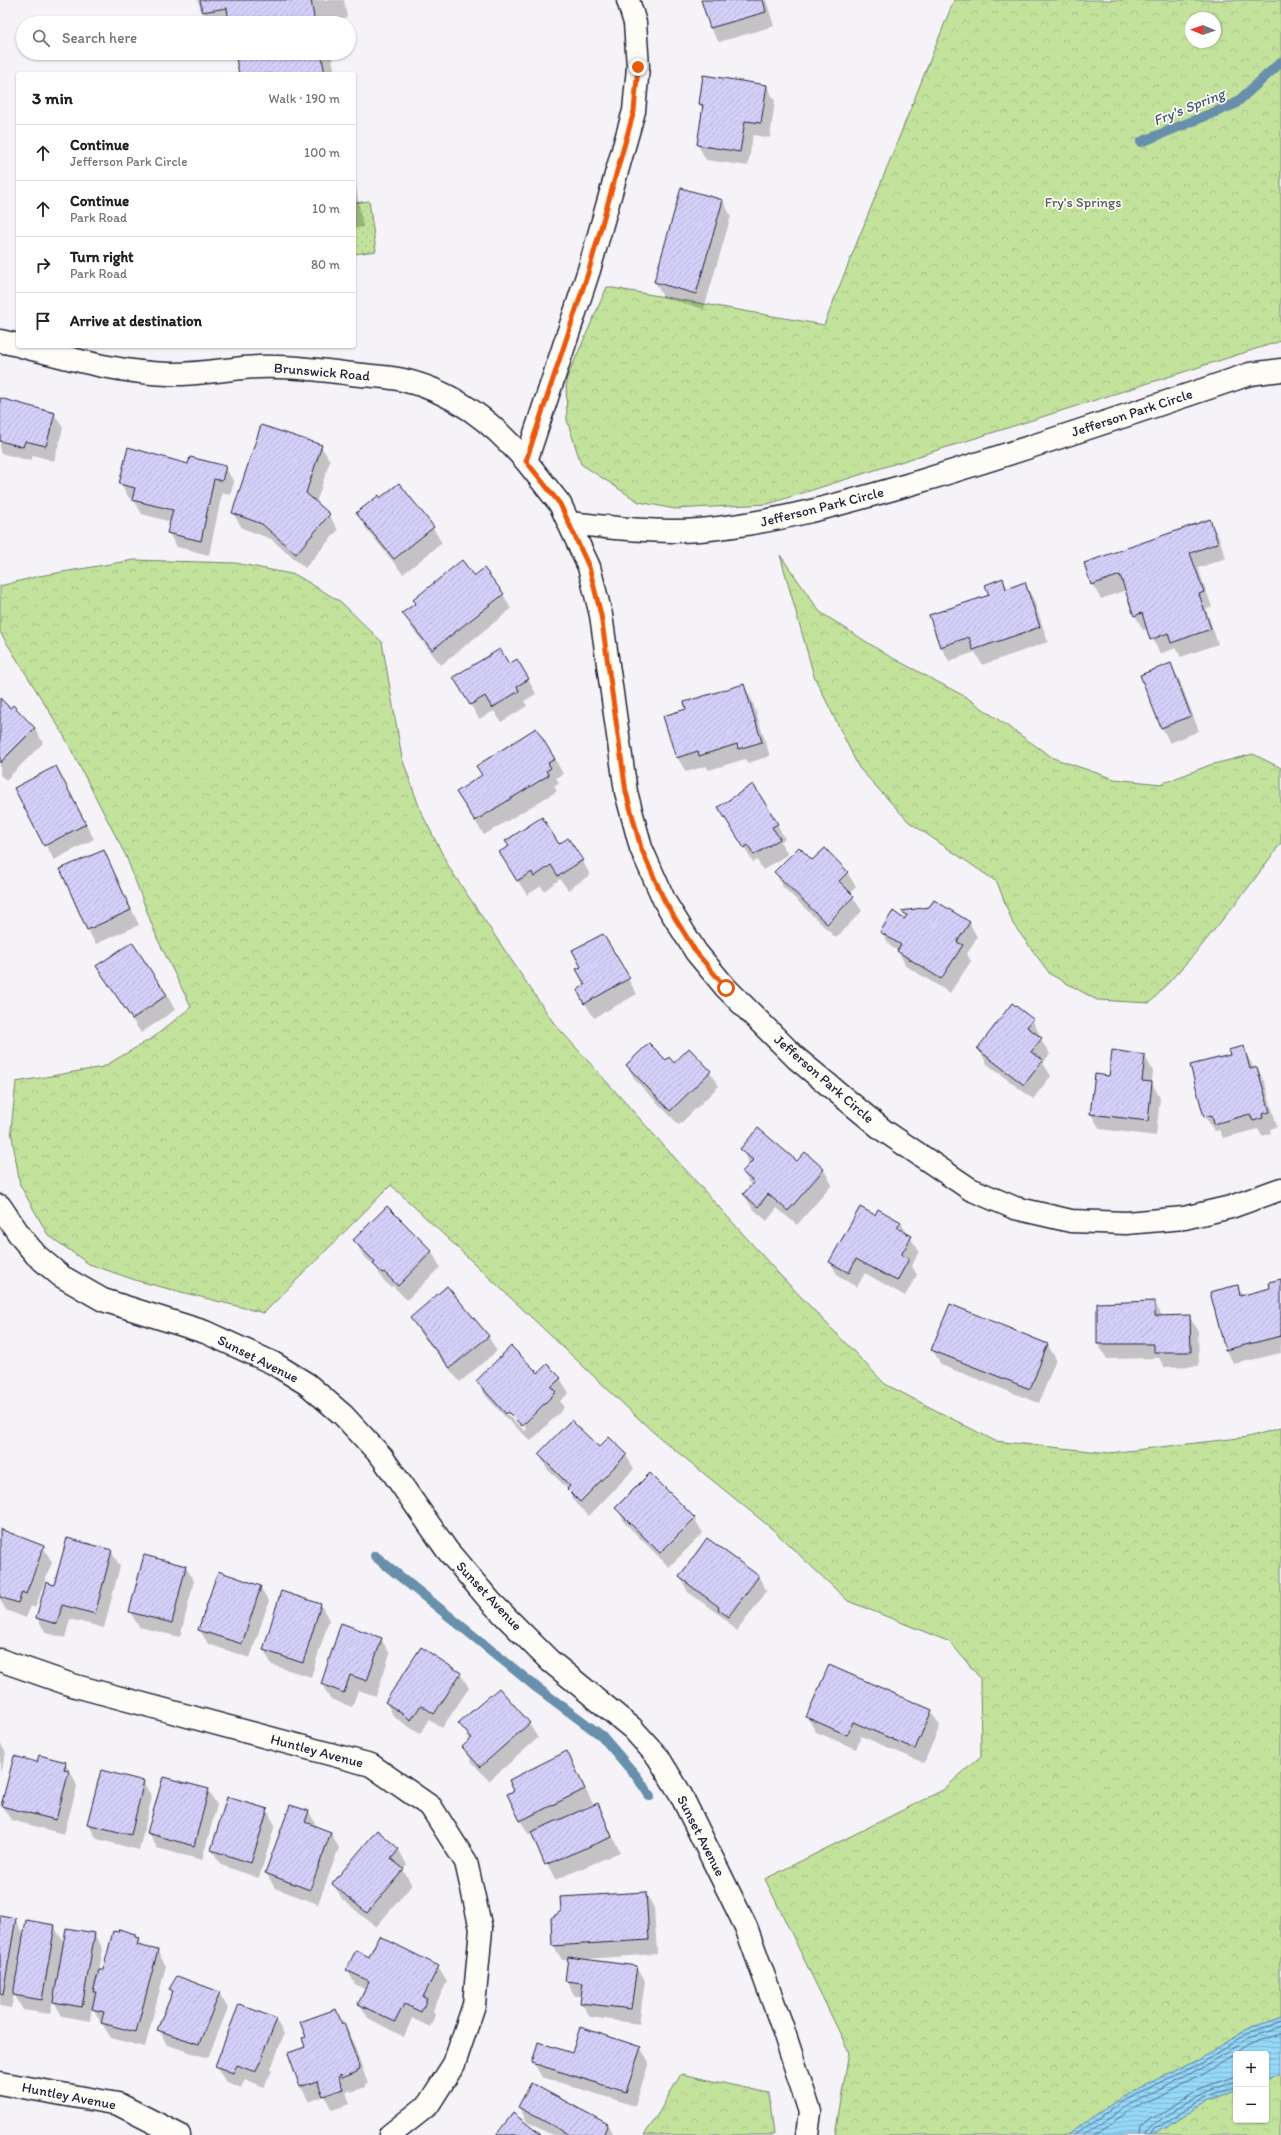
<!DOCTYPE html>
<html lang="en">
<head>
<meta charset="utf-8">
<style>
	:root { --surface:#fff; --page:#f2f2f2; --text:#202124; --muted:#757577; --line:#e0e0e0 }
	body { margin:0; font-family:Itim,sans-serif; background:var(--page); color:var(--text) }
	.controls { position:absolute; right:12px; bottom:12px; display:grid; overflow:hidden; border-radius:4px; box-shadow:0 1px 3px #0004 }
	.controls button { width:36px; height:36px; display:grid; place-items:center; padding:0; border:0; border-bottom:1px solid var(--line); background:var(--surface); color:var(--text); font:20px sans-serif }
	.compass { position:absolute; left:1185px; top:12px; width:36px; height:36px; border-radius:50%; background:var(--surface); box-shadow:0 1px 3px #0004; rotate:272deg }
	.stop { position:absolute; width:12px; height:12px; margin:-9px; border:3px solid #ea580c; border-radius:50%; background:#fff }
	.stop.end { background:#ea580c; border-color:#fff; box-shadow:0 1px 4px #0008 }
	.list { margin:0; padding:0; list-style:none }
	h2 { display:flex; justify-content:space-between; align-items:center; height:52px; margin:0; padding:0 16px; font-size:17px }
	h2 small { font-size:13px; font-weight:400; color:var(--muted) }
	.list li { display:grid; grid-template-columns:26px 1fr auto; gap:12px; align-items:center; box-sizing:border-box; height:56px; padding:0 16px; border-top:1px solid var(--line) }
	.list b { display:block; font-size:15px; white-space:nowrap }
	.list p { margin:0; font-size:13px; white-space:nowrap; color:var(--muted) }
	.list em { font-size:13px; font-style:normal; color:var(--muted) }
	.icon { flex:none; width:22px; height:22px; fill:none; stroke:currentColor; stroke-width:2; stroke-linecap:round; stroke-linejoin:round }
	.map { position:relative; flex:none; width:1281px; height:2135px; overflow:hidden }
	.search { position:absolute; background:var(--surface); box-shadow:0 1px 3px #0004; left:16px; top:16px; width:340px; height:44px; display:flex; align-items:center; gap:10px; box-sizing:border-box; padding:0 14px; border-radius:22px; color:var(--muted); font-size:15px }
	.panel { position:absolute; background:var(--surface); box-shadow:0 1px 3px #0004; left:16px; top:72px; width:340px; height:276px; border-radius:4px }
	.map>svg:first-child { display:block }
	.forest { fill:url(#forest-crowns); stroke:#72826c; fill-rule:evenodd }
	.park { fill:url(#park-dots); stroke:#72826c }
	.water { fill:url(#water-rules); stroke:#678fac }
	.shadow { fill:#0003; fill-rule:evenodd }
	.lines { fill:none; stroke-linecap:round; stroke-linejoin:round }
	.shore { stroke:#506b86; stroke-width:1 }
	.stream { stroke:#678fac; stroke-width:10 }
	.building { fill:url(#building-hatch); stroke:#22223b }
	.minor-casing { stroke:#22223b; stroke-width:25 }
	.minor { stroke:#fdfcf7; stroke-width:22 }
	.route { stroke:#ea580c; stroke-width:5 }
	.labels { text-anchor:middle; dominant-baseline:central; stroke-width:3.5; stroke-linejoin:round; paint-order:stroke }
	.park-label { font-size:14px; fill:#525c58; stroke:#fdfcf7 }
	.street-label { font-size:14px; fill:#22223b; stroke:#fdfcf7 }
	.water-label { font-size:15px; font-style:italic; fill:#445973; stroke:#fdfcf7 }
</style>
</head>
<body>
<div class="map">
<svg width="1281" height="2135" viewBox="0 0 1281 2135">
	<defs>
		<pattern id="forest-crowns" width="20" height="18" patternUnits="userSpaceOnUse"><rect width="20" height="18" fill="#c3e39c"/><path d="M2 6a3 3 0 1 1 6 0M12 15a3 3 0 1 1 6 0" fill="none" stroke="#a7c287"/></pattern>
		<pattern id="park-dots" width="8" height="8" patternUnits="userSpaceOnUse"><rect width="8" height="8" fill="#c3e39c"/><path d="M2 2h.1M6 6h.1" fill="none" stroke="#a7c287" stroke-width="1.8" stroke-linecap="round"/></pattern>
		<pattern id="water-rules" width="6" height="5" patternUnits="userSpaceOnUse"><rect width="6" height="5" fill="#95d8f7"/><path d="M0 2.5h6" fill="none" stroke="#80b9d5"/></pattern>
		<pattern id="building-hatch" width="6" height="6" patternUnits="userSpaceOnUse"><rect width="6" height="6" fill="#d5d0f9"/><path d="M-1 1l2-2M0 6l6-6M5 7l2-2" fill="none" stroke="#b7b2d6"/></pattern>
	</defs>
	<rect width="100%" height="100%" fill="#f5f3f7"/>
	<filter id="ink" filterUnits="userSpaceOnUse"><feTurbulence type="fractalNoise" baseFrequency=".025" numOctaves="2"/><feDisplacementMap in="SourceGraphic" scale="8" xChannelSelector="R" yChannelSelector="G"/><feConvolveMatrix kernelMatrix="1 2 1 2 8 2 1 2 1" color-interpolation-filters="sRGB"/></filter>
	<g filter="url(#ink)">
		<!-- forest -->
		<path class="forest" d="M954,0h327v341l-513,163 -93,5 -36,-7 -58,-38 -14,-44 -1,-40 41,-93 217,38zM1191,18h24v24h-24z
			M780,555l40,57 67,43 79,42 87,61 61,21 47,5 49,-19 43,-11 28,14v75l-30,41 -53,66 -48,53 -53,-3 -47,-26 -37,-50 -16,-42 -88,-60 -50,-54 -45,-92z
			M134,560l101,3 61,12 45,27 41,40 20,116 19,54 29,57 103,153 225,251 107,111 110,57 114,12 139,-16 33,-9v590l-38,13 -49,29 -73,38 -54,37h-232l14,-83 -84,-173 178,-89 38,-34 -1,-78 -30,-36 -102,-41 -77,-73 -118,-96 -262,-247 -127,128 -126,-32 -49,-17 -41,-29 -28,-50 -9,-55 5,-48 87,-15 51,-30 37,-30 -34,-69 -31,-82 -64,-124 -62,-100v-46l39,-10z
			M1281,2073v62h-127l51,-32 31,-12v29h30v-40z
			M681,2074l88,19 5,42h-130l10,-14z"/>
		<!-- park -->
		<path class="park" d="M369,201l7,50 -22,3v-51z"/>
		<!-- water -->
		<path class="water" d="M1281,2018v55l-15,7v-26h-30v37l-31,12 -51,32h-87l54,-37 73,-38 49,-29z"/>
		<!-- shadow -->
		<path class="shadow" d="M197,0h147l3,17 -21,6h-116z
			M702,0h64l8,26 -55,16 -9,-14z
			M236,53h95l4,21h-95z
			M767,86l8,15 -5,37 -17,-3 -5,31 -42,-6 -8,-15 5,-35 -3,-6z
			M354,176l9,51 -9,2z
			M723,201l8,15 -27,93 -41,-12 -8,-15z
			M0,399l54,15 9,14 -9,33 -21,-6 -2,6 -31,-8z
			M321,446l9,15 -14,42 13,12 9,15 -33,38 -34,-29 -29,-11 -9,-15z
			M129,448l60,18 36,1 9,15 -4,13 -8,-2 -13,62 -32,-8 -9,-15 3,-10 -29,-8 -9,-15 -4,-1 -9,-15z
			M380,499l53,29 9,15 -39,31 -37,-46 -8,-15z
			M1209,521l9,14 8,23 -28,10 14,39 -6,2 12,35 -37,13 -5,-9 -16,6 -12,-25 -5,1 -8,-15 -9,-25 -25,9 -9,-15z
			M474,577l29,17 8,15 -70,56 -29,-37 -8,-14z
			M1002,580l6,9 16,-5 9,14 15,44 -66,23 -7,-13 -26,9 -8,-14 49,-52z
			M508,665l20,14 8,15 -12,7 3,5 -26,16 -7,-11 -15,8 -16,-27z
			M1170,665l9,14 20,52 -29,12 -8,-15 -21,-52z
			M744,685l8,15 18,56 -22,7 -3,-4 -36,11 -3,-4 -20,6 -9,-15 10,-47z
			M0,700l10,10 25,18 8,15 -37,37 -6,-5z
			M555,759l8,15 -7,4 3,5 -5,3 3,5 -73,44 -27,-43z
			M64,782l30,57 -40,21 -39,-72z
			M728,822l49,2 8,15 -5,3 8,12 -25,16 -6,-10 -4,2z
			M559,845l23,15 8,15 -22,15 -8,-11 -16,12 -3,-5 -14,9 -27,-42z
			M104,851l35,74 -43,19 -9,-15z
			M812,862l35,10 9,15 -6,6 12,18 -26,27 -53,-51 -8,-15z
			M903,912l66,10 8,15 -10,17 4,7 -21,32 -44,-27 -8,-15 -8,-5 -8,-14 22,-12 2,-3z
			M602,935l35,59 -43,24 -9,-15 1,-17 -3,-19z
			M97,967l70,28 8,15 -34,23z
			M1032,1020l8,15 -1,2 11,17 -7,9 8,13 -18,23 -46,-35 -8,-15z
			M1243,1047l11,22 3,-1 8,15 12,44 -7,2 1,4 -9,3 -4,-7 -35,9 -4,-8 -5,1 -9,-15z
			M1145,1056l8,15 -1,12 8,15 -4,38 -56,-7 -9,-15 18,-37z
			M666,1062l44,10 9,14 -40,39 -44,-45 -8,-15z
			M741,1149l56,13 8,-9 19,17 8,15 -35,40 -20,-17 -10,13 -15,-13 -8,-14 7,-8 -8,-14 7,-8z
			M387,1208l45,44 8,15 -33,33 -14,-14 -2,1 -9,-8 -5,-10 -14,-14 -9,-15z
			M875,1217l25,5 19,29 -7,15 5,9 -12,21 -40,-23 -8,14 -18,-10 -9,-15z
			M1281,1280v73l-47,11 -9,-15 12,-62 6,9 29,-7z
			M1154,1302l9,15 26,-1 9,15 1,35 -35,1 -5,-9 -52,1 -9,-15v-40z
			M411,1318l77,18 9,15 -37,31 -40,-49z
			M1047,1344l9,15 -17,44 -98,-38 -8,-15z
			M537,1375l23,3 9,15 -9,8 4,7 -33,33 -24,-22 -21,-23 -9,-15zM500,1405l27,24 -2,2 -25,-23z
			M599,1449l27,6 8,14 -45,47 -13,-12 -8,-15 -21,-20 -8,-15z
			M617,1508l77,10 9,15 -34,34 -44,-44z
			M0,1530l43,17 9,15 -17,46 -4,-2 -5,12 -20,-8 -6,-11z
			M111,1551l9,15 -16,62 -34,-9 -5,19 -19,-5 -9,-15 18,-32z
			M185,1566l9,15 -14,56 -41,-10 -9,-15z
			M758,1576l9,15 -30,40 -12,-12 -37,-27 -8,-15z
			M260,1587l9,14 -19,57 -42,-14 -9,-15z
			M321,1605l8,15 -18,57 -39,-12 -8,-15z
			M381,1639l9,15 -14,42 -18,-6 -6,17 -22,-8 -8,-15z
			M460,1673l9,15 -27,40 -13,-8 -9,14 -26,-17 -8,-15z
			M931,1711l9,15 -16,37 -63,-27 -5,13 -40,-17 -9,-15z
			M460,1724h69l9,14 -49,43 -17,-19 -8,-15 7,-6z
			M0,1743l6,10 -6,20z
			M567,1753l26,51 -9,4 1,2 13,-6 22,48 -65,28 -22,-47 -4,2 -9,-15 -5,-29z
			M37,1763h28l9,15 3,9 -13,47 -53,-14 -9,-14z
			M143,1782l9,15 -13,53 -42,-11 -9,-15z
			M208,1790l9,15 -15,55 -45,-12 -8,-15z
			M291,1806l18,6 8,15 14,6 8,15 -21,56 -43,-16 -9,-15z
			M267,1810l8,15 -16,53 -38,-13 -9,-15z
			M377,1832l22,18 8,15 -4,5 9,15 -36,42 -34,-28 -8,-15z
			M646,1893l8,15 3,46 -72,5 51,7 9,15 -6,43 -49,-7 -9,-15 1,-6h-7l-9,-15 3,-21h-7l-9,-15z
			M0,1916l15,3 9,16 30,-9 10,17 30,-9 9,15 -4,22h4l32,-36 7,12 15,4 9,15 -21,81 -34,-9 -19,-31 -2,14 -28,-5 -9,-16 -3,14 -27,-4 -9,-16 -3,14 -11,-2z
			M370,1958l68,9 9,15 -14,28 2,5 -5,12 -18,-9 -8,19 -36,-19 -8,-14 6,-14 -11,-6 -8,-14z
			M171,1989l48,4 9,15 -20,50 -41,-13 -8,-15 14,-37z
			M336,2010l16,29 16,45 -3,1v2l-14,5 -1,-2 -4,2 4,12 -18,6 -8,-14 -15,6 -8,-15 6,-49z
			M276,2020l8,14 -13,35 1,2 -8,16 -19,-8 -4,9 -16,-7 -9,-15z
			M640,2047l9,15 -14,44 -93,-29 -9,-15z
			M531,2085l77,40 5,10h-61l-25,-13 -8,-15z"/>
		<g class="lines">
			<!-- shore -->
			<path class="shore" d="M1074,2135l49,-34 73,-37 49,-29 36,-13
				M1083,2135l43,-29 72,-38 49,-28 34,-13
				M1094,2135l35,-24 72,-37 49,-29 31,-11
				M1141,2135l1,-7 5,-6 51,-32 38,-13
				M1147,2135c1,-15 73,-51 89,-52
				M1152,2135l2,-5 49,-31 33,-11"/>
			<!-- stream -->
			<path class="stream" d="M1141,142l94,-38 46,-42
				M375,1556l161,131 66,49 35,41 13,19"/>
		</g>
		<!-- building -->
		<path class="building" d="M200,0h111l4,23h-86l-2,-15 -25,4z
			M701,0h62l3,12 -56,16z
			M235,53h86l4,21h-86z
			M703,75l64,10 -6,38 -16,-2 -5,31 -43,-7 6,-40 -4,-1z
			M681,188l42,12 -27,94 -42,-12z
			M0,398l55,15 -9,33 -21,-5 -2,6 -23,-6z
			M261,425l61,20 -16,48 24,21 -34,40 -34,-30 -30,-11z
			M128,447l60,17 2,-7 36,9 -4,15 -8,-2 -13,62 -34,-8 6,-23 -41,-10 3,-12 -16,-4z
			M399,483l35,44 -40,32 -38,-46 23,-18 1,3z
			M1210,519l8,24 -28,10 14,39 -5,2 12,35 -40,14 -3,-10 -18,7 -8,-27 -8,3 -14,-41 -29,10 -7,-22z
			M462,560l12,16 10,-8 20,26 -72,56 -30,-37 14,-10 -3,-3z
			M1003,578l3,11 19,-7 15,45 -67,23 -4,-13 -29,10 -11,-32 60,-20 -4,-10z
			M500,649l9,15 8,-5 12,20 -12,7 2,5 -27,17 -7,-12 -15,9 -17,-28z
			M1171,663l20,53 -30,12 -21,-53z
			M744,684l18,58 -24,7 -1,-5 -38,12 -1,-5 -22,7 -13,-42 23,-7 -2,-7z
			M0,698l10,10 3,-3 22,23 -35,35z
			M536,728l19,31 -7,4 3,5 -5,3 3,4 -74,46 -19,-29 26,-17 -6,-9z
			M56,766l30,58 -42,22 -30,-58z
			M753,784l25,40 -6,3 8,12 -26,16 -6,-10 -4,3 -26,-41z
			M542,817l17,27 9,-6 15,22 -25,16 -7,-11 -17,12 -2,-5 -15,9 -18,-29 10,-6 -4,-5z
			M799,847l13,13 13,-12 23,24 -9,9 15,15 -27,28 -53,-52z
			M104,850l27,60 -44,20 -27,-61z
			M934,900l36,22 -13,20 6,3 -22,34 -44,-28 4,-6 -21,-13 13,-21 11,8 3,-4 -6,-4 28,-4z
			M603,934l27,44 -46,26 -7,-14 8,-5 -9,-16 5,-2 -9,-17z
			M132,942l35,53 -35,24 -36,-53z
			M1012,1003l21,16 -6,8 15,11 -11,14 12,8 -19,25 -47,-36z
			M649,1043l17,17 3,-3 5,6 15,-15 22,23 -41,40 -44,-46z
			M1244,1046l6,23 7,-2 13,45 -8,2 1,4 -10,3 -3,-7 -36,10 -2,-9 -8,2 -14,-52 40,-10 -2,-5z
			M1112,1050l33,5 -3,26 10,1 -4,39 -58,-7 5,-40 14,2z
			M758,1128l39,33 8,-9 19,17 -36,42 -20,-17 -10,13 -15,-13 11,-12 -12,-10 11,-12 -13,-11z
			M387,1206l45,45 -34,35 -14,-14 -2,1 -9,-9 2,-2 -22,-22z
			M860,1207l15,8 3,-6 23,13 -4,6 15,8 -11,19 8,4 -12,22 -41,-22 -7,14 -20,-11z
			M1281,1279v57l-56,14 -15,-58 28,-7 2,11 30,-8 -1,-6z
			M447,1286l42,50 -39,32 -40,-50z
			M1155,1301v15l35,-1 1,37h-37v-8h-57v-41z
			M950,1304l98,40 -18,45 -99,-39z
			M511,1346l27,27 9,-9 14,14 -10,9 5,5 -34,34 -14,-14 -2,2 -30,-33z
			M571,1420l28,27 10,-10 18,17 -47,48 -13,-13 3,-3 -32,-32z
			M650,1473l45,45 -35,35 -45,-45z
			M0,1529l44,17 -18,48 -4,-2 -4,11 -18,-6z
			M67,1538l45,12 -17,64 -33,-9 -5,19 -21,-6 10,-36 8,3z
			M707,1538l52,38 -31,41 -10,-8 1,-2 -40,-30z
			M144,1555l42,11 -14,57 -43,-11z
			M218,1571l43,15 -19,58 -44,-14z
			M281,1591l40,13 -18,59 -40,-13z
			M341,1623l41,15 -15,43 -17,-6 -6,18 -23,-9z
			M421,1647l40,26 -27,41 -13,-9 -10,15 -26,-18z
			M829,1665l103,45 -17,39 -62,-27 -6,13 -41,-18z
			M499,1688l31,35 -50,44 -18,-20 10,-9 -14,-15z
			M567,1751l18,38 -65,32 -13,-27 7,-3 -5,-11z
			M39,1755l27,7 -2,8 5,1 -13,49 -55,-14 13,-50 23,6z
			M101,1770l43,11 -13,54 -44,-11z
			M163,1777l46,12 -15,57 -47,-13z
			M227,1797l41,12 -17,54 -40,-13z
			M598,1803l14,34 -67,28 -14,-33z
			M290,1805l19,6 -4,11 26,10 -21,58 -45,-17z
			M377,1830l22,19 -8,10 13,10 -37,44 -35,-29z
			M646,1892l3,48 -97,6 -1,-28 10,-7 -1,-14z
			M0,1915l16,3 -13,76 -3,-1z
			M26,1920l29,5 -13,75 -29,-5z
			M66,1928l29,5 -13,74 -29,-5z
			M119,1929l16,5v3l4,1 -2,7 21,5 -22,82 -35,-9 3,-11 -12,-3 4,-17h-3l6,-22h4l10,-39 5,1z
			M379,1936l60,30 -16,31 4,2 -6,13 -17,-8 -9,18 -37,-18 11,-23 -23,-11 10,-20 13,7z
			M568,1957l69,9 -6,43 -51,-6 3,-20 -18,-2z
			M177,1976l43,16 -21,52 -42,-14 16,-39 -4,-2z
			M239,2004l38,15 -15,36h2l-9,17 -18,-7 -4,8 -18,-7z
			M336,2009l6,15 2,-1 16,46 -3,1v2l-15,6 -1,-3 -3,2 5,12 -20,7 -6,-15 -17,6 -12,-34 17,-6 -3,-9 4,-1 -6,-15z
			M580,2027l61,20 -15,45 -94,-29 6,-21 34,11z
			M531,2083l77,41 -5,11h-33l-52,-28z
			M513,2113l28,22h-45z"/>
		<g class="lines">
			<defs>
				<path id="minor" d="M628,0l7,23 3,44 -4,44 -45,159 -63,191 34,43 29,63 12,48 25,177 15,56 24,54 31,50 30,36 70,70 87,72 87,59 45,19 56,13 55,2 58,-5 47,-11 50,-18
					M0,341l18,4
					M21,346c48,12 97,27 148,28 30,1 60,-6 90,-7 31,-1 62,3 93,7 16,2 34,2 51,6 52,12 89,42 123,81
					M570,523c43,5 87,10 130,7 77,-7 148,-28 221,-49 110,-33 219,-70 329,-107l31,-4
					M0,1206l21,31 15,18 25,21 42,24 102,32 68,31 34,21 36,31 39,42 65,93 44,52 59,59 82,67 26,29 22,36 66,134 36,99 28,86 -3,23
					M0,1660l72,25 299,80 60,42 35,55 15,67 -7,76 -20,59 -26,41 -38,30
					M0,2083l118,21 61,31"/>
			</defs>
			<!-- minor casing -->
			<use href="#minor" class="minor-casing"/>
			<!-- minor -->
			<use href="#minor" class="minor"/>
		</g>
	</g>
	<g class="lines" filter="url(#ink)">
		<!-- route -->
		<path class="route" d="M638,67l-4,44 -45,159 -63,191 34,43 29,63 12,48 25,177 15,56 24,54 31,50 30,36"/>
	</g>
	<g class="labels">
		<!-- park labels -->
		<g class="park-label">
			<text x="1083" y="202">Fry's Springs</text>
		</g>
		<!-- street labels -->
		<g class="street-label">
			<text transform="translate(322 372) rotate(5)">Brunswick Road</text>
			<text transform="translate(1132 413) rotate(-18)">Jefferson Park Circle</text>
			<text transform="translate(822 507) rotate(-14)">Jefferson Park Circle</text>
			<text transform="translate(824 1079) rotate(41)">Jefferson Park Circle</text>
			<text transform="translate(258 1359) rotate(27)">Sunset Avenue</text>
			<text transform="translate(489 1596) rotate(47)">Sunset Avenue</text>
			<text transform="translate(317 1751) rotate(15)">Huntley Avenue</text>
			<text transform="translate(701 1836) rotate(63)">Sunset Avenue</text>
			<text transform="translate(69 2096) rotate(11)">Huntley Avenue</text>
		</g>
		<!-- water labels -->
		<g class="water-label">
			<text transform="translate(1189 107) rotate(-22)">Fry's Spring</text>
		</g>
	</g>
</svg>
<div class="controls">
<button>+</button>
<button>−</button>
</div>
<svg class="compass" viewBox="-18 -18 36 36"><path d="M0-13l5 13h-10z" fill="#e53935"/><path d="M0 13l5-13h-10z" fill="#757577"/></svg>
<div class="stop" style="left:726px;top:988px"></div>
<div class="stop end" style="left:638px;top:67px"></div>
<div class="search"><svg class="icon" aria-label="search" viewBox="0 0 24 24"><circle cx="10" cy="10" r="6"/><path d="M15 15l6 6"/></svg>Search here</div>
<section class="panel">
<h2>3 min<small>Walk · 190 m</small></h2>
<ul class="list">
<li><svg class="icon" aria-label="ahead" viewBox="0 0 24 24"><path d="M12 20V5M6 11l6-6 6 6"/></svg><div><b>Continue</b><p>Jefferson Park Circle</p></div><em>100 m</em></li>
<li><svg class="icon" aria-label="ahead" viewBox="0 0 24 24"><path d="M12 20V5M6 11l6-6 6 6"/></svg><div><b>Continue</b><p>Park Road</p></div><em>10 m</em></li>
<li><svg class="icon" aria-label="right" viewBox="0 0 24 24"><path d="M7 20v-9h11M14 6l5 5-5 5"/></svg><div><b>Turn right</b><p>Park Road</p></div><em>80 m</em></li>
<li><svg class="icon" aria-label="arrive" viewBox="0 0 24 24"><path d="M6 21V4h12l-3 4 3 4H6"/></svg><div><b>Arrive at destination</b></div></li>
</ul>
</section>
</div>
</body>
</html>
